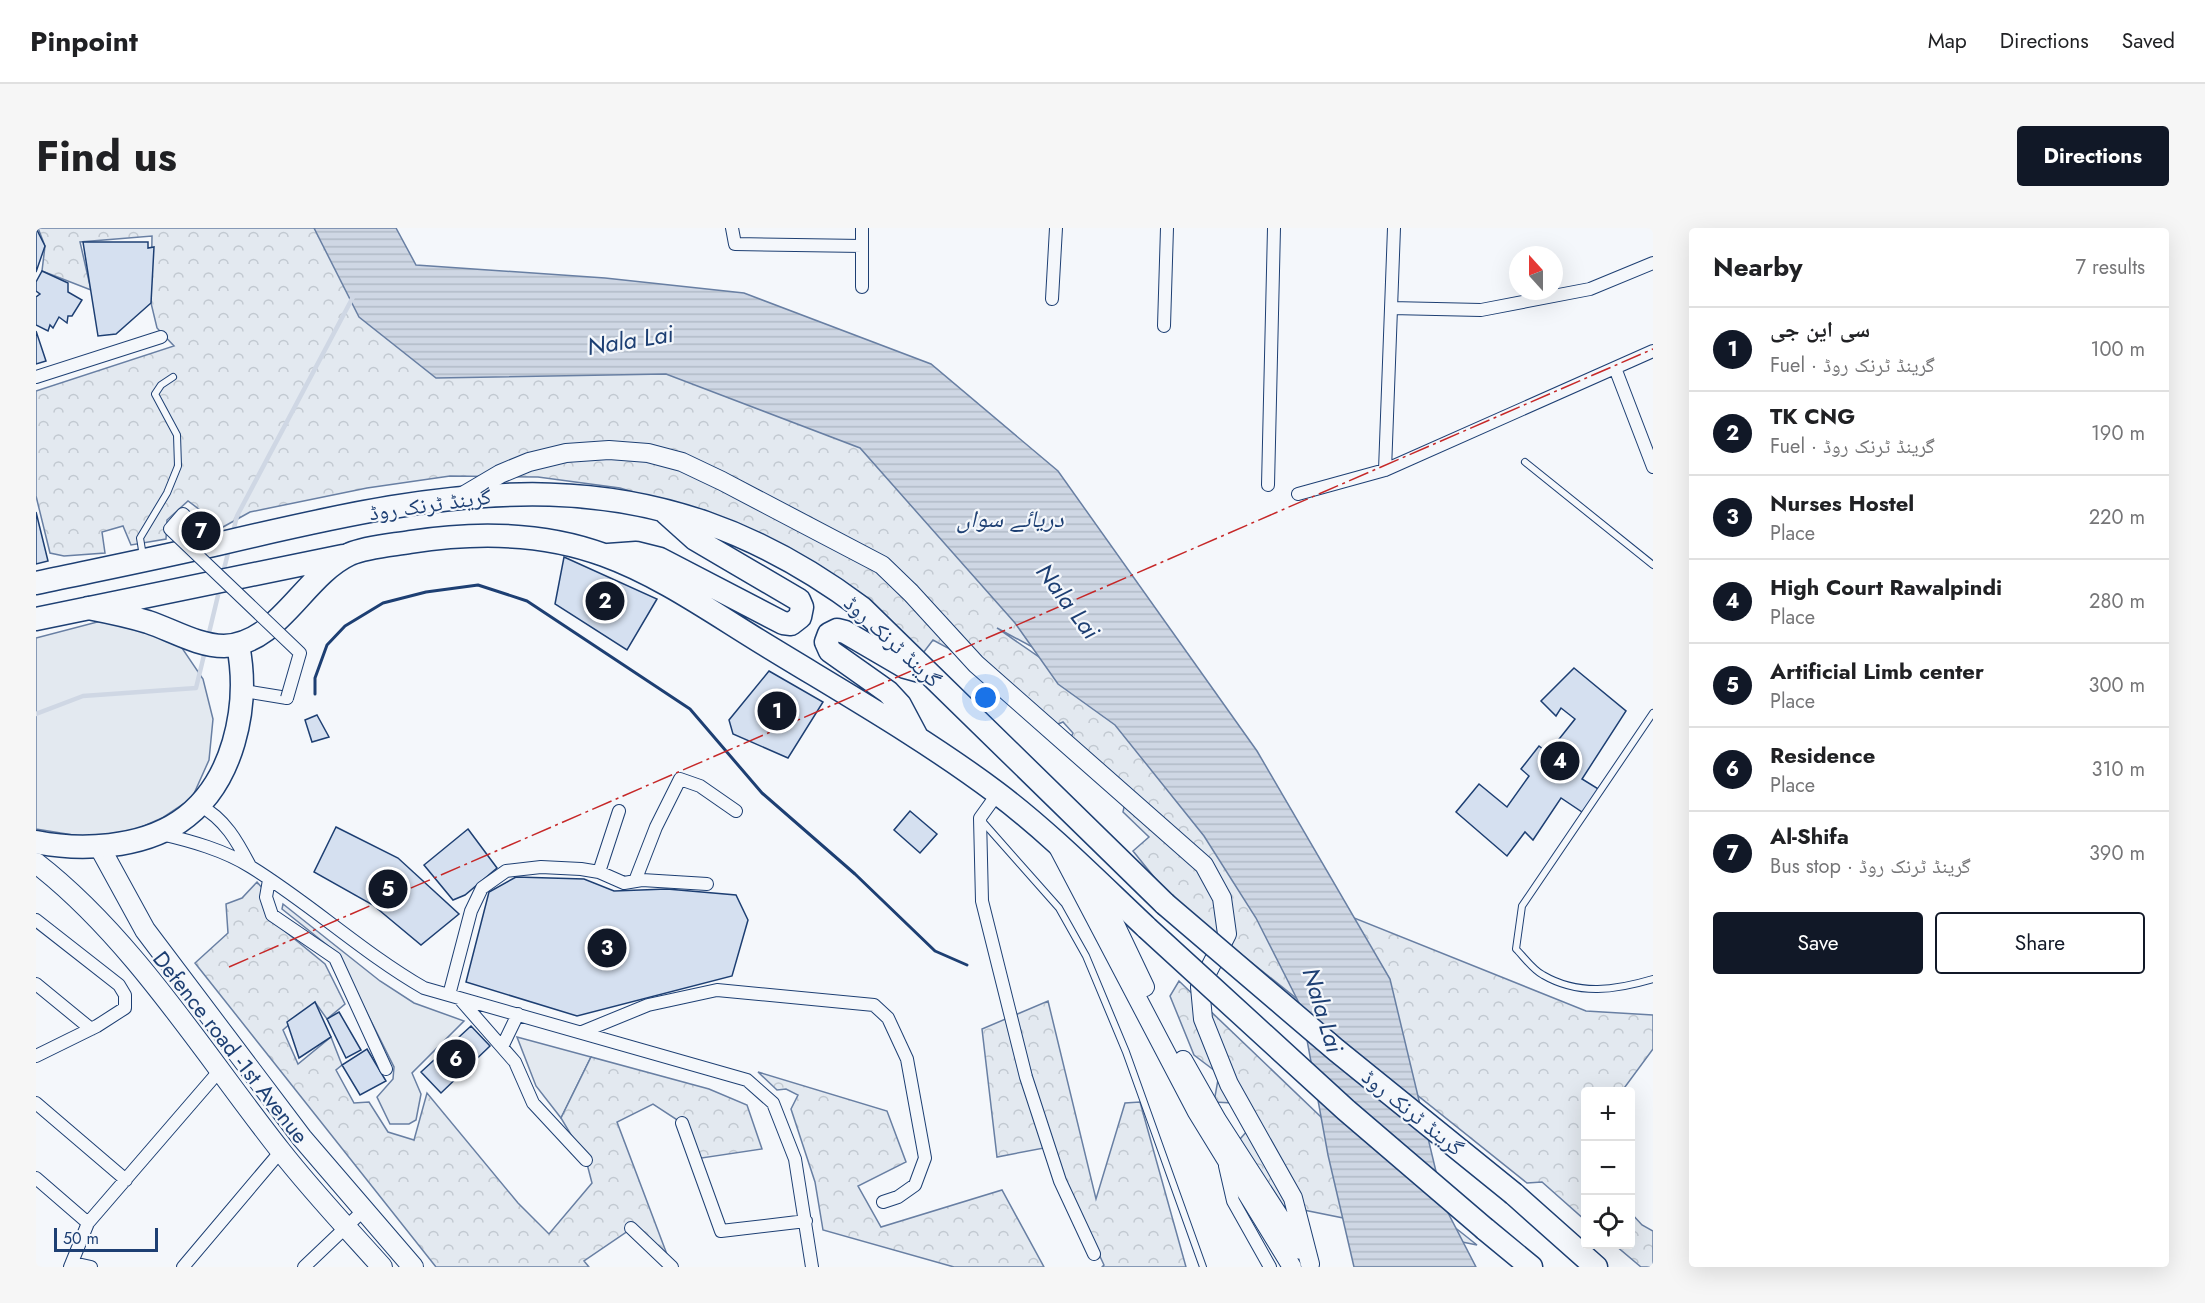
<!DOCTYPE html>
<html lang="en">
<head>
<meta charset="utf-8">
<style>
	:root { --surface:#fff; --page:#f6f6f6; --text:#202124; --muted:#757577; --line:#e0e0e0; --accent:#111827 }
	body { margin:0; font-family:Jost,"Noto Naskh Arabic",sans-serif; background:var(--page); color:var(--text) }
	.controls { position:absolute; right:18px; bottom:18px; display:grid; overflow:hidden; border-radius:6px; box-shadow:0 6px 24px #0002 }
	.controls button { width:54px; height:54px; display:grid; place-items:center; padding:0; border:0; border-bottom:2px solid var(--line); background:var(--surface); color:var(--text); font:30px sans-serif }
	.compass { position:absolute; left:1473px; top:18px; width:54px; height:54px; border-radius:50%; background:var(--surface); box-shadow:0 6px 24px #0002; rotate:339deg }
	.scale { position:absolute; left:18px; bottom:15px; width:104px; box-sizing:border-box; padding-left:6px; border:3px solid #1d3f73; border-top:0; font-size:16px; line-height:21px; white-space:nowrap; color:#1d3f73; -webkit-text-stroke:4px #f4f7fb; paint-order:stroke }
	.you { position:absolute; left:950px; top:470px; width:21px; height:21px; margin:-15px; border:4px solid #fff; border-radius:50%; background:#1a73e8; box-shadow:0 0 0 9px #1a73e833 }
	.badge { display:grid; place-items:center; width:39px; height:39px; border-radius:50%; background:var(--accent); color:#fff; font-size:20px; font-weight:700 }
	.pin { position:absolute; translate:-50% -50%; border:3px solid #fff; box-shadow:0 2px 6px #0006 }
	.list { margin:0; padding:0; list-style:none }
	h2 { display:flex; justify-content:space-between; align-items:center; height:78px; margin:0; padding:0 24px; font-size:26px }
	h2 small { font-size:20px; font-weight:400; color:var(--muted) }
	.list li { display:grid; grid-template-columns:39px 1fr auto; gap:18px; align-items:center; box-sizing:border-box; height:84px; padding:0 24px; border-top:2px solid var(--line) }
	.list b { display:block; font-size:22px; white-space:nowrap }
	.list p { margin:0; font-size:20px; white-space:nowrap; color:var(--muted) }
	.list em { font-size:20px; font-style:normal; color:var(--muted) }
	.actions { display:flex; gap:12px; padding:18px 24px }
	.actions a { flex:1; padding:14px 0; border:2px solid var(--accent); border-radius:6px; text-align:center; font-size:21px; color:var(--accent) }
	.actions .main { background:var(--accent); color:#fff }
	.icon { flex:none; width:33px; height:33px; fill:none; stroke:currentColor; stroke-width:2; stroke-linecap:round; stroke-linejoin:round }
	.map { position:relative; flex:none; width:1617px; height:1039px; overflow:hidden; border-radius:6px }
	header { display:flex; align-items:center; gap:36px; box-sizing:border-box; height:84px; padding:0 30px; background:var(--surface); border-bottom:2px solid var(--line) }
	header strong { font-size:28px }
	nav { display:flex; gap:33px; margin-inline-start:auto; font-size:21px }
	.intro { display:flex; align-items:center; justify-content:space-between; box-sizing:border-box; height:144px; padding:0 36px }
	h1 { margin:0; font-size:42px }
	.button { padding:15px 27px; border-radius:6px; background:var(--accent); color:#fff; font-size:21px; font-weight:700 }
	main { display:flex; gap:36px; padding:0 36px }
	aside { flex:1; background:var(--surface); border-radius:6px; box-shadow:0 6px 24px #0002 }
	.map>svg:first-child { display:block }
	.green { fill:#e3e9f0; stroke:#687fa3; stroke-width:1.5 }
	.forest { fill:url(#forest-crowns); stroke:#687fa3; stroke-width:1.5 }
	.water { fill:url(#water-rules); stroke:#687fa3; stroke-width:1.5 }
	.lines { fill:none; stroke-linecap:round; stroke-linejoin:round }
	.stream { stroke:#cfd7e4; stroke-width:4.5 }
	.building { fill:#d5e0f0; stroke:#1d3f73; stroke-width:1.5 }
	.lane-casing { stroke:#1d3f73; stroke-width:8 }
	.street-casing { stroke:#1d3f73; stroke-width:14 }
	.secondary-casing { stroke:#1d3f73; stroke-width:20 }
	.primary-casing { stroke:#1d3f73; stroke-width:22 }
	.highway-casing { stroke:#1d3f73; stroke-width:25 }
	.lane { stroke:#f4f7fb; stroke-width:6 }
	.street { stroke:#f4f7fb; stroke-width:12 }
	.secondary { stroke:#f4f7fb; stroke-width:18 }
	.primary { stroke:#f4f7fb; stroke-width:20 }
	.highway { stroke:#f4f7fb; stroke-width:22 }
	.street-bridge-casing { stroke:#1d3f73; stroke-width:14; stroke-linecap:butt }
	.highway-bridge-casing { stroke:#1d3f73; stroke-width:25; stroke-linecap:butt }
	.street-bridge { stroke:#f4f7fb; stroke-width:12 }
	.highway-bridge { stroke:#f4f7fb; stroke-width:22 }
	.wall { stroke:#1d3f73; stroke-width:3 }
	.power { stroke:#c62828; stroke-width:1.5; stroke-dasharray:21 4.5 3 4.5; stroke-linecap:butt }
	.labels { text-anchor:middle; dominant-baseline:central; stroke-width:4.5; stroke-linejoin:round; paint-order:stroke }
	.street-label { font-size:22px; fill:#1d3f73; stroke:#f4f7fb }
	.water-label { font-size:24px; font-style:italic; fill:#1d3f73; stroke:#f4f7fb }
</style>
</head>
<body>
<header>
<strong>Pinpoint</strong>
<nav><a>Map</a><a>Directions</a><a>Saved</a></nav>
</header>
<div class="intro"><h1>Find us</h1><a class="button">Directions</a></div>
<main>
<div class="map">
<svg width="1617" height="1039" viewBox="0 0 1617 1039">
	<defs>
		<pattern id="forest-crowns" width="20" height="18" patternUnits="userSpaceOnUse" patternTransform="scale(1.5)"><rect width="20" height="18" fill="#e3e9f0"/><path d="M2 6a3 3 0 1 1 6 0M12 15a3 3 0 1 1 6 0" fill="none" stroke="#c2c9d1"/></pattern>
		<pattern id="water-rules" width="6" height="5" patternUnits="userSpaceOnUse" patternTransform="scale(1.5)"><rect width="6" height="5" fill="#cfd7e4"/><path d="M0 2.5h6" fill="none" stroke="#b1bac7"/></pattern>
	</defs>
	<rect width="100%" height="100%" fill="#f4f7fb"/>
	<!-- green -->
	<path class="green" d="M65,393l29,3 50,21 23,34 10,40 -4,41 -17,38 -30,20 -34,15 -30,6 -62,-10v-191z
		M247,676l97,77 34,22 50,18 -52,52 9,21 -5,26 -7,4h-19l-13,-27 16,-18 1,-12 -57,-114 -55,-44z
		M481,809l74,20 -30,61 -25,-32z"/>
	<!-- forest -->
	<path class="forest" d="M2,0h291l27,74 314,58 218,79 202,239 -93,-50 135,93 110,152 344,138 67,4v34l-31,42 -36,1 -1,128 -43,-38 -15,1 -356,-285 -38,-47 16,-14 -26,-25 5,-24 -61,-43 6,-12 -10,-11 -7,3 -71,-45 -37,-32 -15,-8 -13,17 -225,-146 -75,-23 -82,-11 -88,-1 -83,12 -117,24 -27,15 -35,-26 -21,19 -1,19 -35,6 -8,-19 -21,6 3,21 -41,3 -14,-3 -14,-57v-105l138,-45 -17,-18 -6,-25 1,-67 -72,6 11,48 -49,-19 3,-25z
		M221,654l7,8 5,28 56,46 20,40 -18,15 -12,-17 -32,28 15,34 33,-27 11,28 -6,5 18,33 15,-1 19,30 26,8 13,-47 91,110 31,31 43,-51 -6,-23 -25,-42 30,-61 118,32 38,16 15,44 -67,10 -13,-36 -29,-19 -36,18 54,143 -40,-36 -47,32 5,6h-153l-241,-304 33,-30 -2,-29 16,-6z
		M1143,753l166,159 132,105 -198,-40 -46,-58 22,-25 -22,-19 -19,-1 5,-28 -25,-19 -24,-59z
		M1012,773l48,198 29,-96 15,-1 46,165h-84l2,-2 -55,-118 -52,10 -15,-128z
		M722,844l129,39 19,51 -48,24 23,41 121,-37 42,77h-90l-131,-37 -8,-48 -24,-73 7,-14 -12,-6 -9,1z
		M1595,985l11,12 11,6v36h-12l-26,-22 15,-1z"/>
	<!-- water -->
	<path class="water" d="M278,0h82l20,37 189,13 139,15 187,71 127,107 199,280 133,228 54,226 32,62h-122l-26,-112 -27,-148 -45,-89 -52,-82 -89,-111 -57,-41 -43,-61 -155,-175 -194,-74 -230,4 -77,-61z"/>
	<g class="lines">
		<!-- stream -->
		<path class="stream" d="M197,304l4,-16 116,-219
			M187,345l6,-24
			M172,409l12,-50
			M0,486l47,-18 113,-8 9,-37"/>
	</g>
	<!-- building -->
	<path class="building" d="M0,0l9,18 -9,26z
		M47,14h65v6l6,-1 -3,56 -35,31 -18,2z
		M6,43l26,12v9l14,8 -10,16h-4l-1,7 -8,-6 -6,11 -3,-3 -2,6 -12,-6v-28l4,-3 -4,-3v-9z
		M0,103l10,30 -10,3z
		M0,284l12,49 -12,3z
		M528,329l93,42 -30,51 -72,-46z
		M1538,440l52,43 -44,68 18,11 -15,24 -24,-16 -28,42 -8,-8 -18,24 -51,-44 23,-28 28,23 22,-31 -8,-7 18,-23 9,7 27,-34 -14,-11 -5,8 -15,-15z
		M733,443l54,31 -35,56 -55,-24 -4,-14z
		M281,487l12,22 -17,5 -7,-22z
		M874,583l27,23 -17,19 -26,-23z
		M300,599l62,31 61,56 -38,31 -48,-40 -59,-33z
		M432,601l29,39 -32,27 -12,5 -29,-35z
		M480,649l68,2 30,12 53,-2 69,6 12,25 -16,56 -155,40 -111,-34 23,-90z
		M279,774l16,35 -32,21 -12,-36z
		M303,784l22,38 -15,8 -19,-39z
		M435,798l19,20 -49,47 -20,-21z
		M331,821l19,32 -26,14 -18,-30z"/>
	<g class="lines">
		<defs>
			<path id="lane" d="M1489,234l128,103
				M107,328l-3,-18 27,-45 11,-27 -1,-31 -22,-41 6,-9 12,-8
				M1617,485l-131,193 -6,43c8,8 17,21 27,26 36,21 73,15 110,4
				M946,593l77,87 27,48 40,96 77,215"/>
			<path id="street" d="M696,0l3,16 127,2
				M826,59v-59
				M1016,71l4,-71
				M1355,80l90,2 109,-21 63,-26
				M1128,98l3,-98
				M1579,140l38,99
				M0,149l125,-40
				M1349,242l9,-242
				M1232,257l6,-257
				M1262,266l87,-24 268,-119
				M142,299l21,21
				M208,463l43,7
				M962,565l-18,25 2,83 44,176 34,104 34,73
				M163,577c26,14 38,36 51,61
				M125,606c30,7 63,16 90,33 60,37 112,86 173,121l323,92 26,23 22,56 17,108
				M563,644l20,-61
				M233,652l-3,17 6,18 63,43 51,111
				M599,653l21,-54 24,-48 20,7 36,25
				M0,692l83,65 6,10v13l-28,18 -61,30
				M0,756l55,45
				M413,767l22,-84 11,-23 24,-17 35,-4 40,2 18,3 25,11 18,-3 65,4
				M423,770l56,64 18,41 53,57
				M546,804l66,-27 69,-15 157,15 14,13 19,41 18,99 -10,27 -17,12 -15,5
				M467,817l15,-31
				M0,875l90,77
				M646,895l39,108 85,-10
				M1189,938l8,35 37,66
				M0,950l52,45
				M595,1000l41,39
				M37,1035l18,4
				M34,1039l18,-44 132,-153
				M147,1039l98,-116
				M268,1039l60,-57"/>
			<path id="secondary" d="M425,269l39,-23 29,-12 37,-9 43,-3 39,3 34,9 40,19 160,84 29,28 65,71 228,201 18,33 5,36 -27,53 3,32 26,65 64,114 17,66
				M1022,619l139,265 95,155
				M1059,654l50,105
				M1147,832l34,60 84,130"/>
			<path id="primary" d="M63,618l46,84 157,208 111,129
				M0,635c96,74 169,192 244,287 32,41 68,79 102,117"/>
			<path id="highway" d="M572,327l28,-2 24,6 123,64 8,1 9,-7 2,-10 -3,-7 -104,-61 -29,-26
				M0,355c61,-13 121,-25 182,-39 241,-57 430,-96 644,64l303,296
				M52,380c21,4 40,8 60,14 24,8 50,24 76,24 55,-2 79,-70 126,-92 16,-7 42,-9 60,-12 64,-10 132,-10 194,13 58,21 112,60 165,92 77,47 156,92 228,146 53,40 101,89 150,135
				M0,391l307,-63
				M881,509l-17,-32 -12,-13 -58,-41 -4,-9 3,-8 8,-4 8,2 60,35 18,5
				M0,614c45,9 104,6 143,-20 55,-37 71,-116 59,-177
				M1478,966l82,73
				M1449,1001l46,38"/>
		</defs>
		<!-- lane casing -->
		<use href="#lane" class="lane-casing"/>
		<!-- street casing -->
		<use href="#street" class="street-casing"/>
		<!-- secondary casing -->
		<use href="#secondary" class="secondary-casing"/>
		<!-- primary casing -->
		<use href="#primary" class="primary-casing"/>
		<!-- highway casing -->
		<use href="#highway" class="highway-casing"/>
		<!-- lane -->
		<use href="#lane" class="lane"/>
		<!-- street -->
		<use href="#street" class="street"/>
		<!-- secondary -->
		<use href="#secondary" class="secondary"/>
		<!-- primary -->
		<use href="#primary" class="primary"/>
		<!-- highway -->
		<use href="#highway" class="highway"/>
		<defs>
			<path id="street-bridge" d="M142,299l9,-9 -4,-4 -13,15 130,124 -13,45"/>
			<path id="highway-bridge" d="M1129,676l171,146 178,144
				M1111,700l199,182 139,119"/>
		</defs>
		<!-- street-bridge casing -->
		<use href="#street-bridge" class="street-bridge-casing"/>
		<!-- highway-bridge casing -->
		<use href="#highway-bridge" class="highway-bridge-casing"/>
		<!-- street-bridge -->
		<use href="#street-bridge" class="street-bridge"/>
		<!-- highway-bridge -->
		<use href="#highway-bridge" class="highway-bridge"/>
		<!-- wall -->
		<path class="wall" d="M279,466v-16l12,-33 18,-19 38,-23 43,-11 52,-7 49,16 163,108 72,84 93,81 80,77 32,14"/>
		<!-- power -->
		<path class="power" d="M193,739l1424,-618"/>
	</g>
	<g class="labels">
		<!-- street labels -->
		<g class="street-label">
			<text transform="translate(394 276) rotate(-8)">گرینڈ ٹرنک روڈ</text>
			<text transform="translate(857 413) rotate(43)">گرینڈ ٹرنک روڈ</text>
			<text transform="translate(195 819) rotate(52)">Defence road -1st Avenue</text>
			<text transform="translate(1377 884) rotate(39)">گرینڈ ٹرنک روڈ</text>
		</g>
		<!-- water labels -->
		<g class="water-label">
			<text transform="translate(594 112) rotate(-9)">Nala Lai</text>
			<text x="974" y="290">دریائے سواں</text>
			<text transform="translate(1032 373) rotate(53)">Nala Lai</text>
			<text transform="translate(1287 782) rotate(73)">Nala Lai</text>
		</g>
	</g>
</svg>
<div class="controls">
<button>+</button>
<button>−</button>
<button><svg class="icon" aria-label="locate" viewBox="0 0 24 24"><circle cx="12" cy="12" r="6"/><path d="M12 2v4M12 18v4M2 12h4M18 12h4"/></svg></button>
</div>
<svg class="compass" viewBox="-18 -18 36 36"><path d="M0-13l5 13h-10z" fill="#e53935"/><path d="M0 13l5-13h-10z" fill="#757577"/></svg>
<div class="scale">50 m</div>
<div class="you"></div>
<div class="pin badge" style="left:741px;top:483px">1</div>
<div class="pin badge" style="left:569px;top:373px">2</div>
<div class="pin badge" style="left:571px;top:720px">3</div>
<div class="pin badge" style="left:1524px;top:533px">4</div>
<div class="pin badge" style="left:352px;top:661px">5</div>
<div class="pin badge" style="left:420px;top:831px">6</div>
<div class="pin badge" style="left:165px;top:303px">7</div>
</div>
<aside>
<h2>Nearby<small>7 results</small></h2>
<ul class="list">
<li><span class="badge">1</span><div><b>سی این جی</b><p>Fuel · گرینڈ ٹرنک روڈ</p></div><em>100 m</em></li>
<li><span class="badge">2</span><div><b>TK CNG</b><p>Fuel · گرینڈ ٹرنک روڈ</p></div><em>190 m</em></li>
<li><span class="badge">3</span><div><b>Nurses Hostel</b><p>Place</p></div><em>220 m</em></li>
<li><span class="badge">4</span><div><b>High Court Rawalpindi</b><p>Place</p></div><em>280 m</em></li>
<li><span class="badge">5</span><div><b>Artificial Limb center</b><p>Place</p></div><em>300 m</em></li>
<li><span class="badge">6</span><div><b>Residence</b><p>Place</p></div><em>310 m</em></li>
<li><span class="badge">7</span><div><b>Al-Shifa</b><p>Bus stop · گرینڈ ٹرنک روڈ</p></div><em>390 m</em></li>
</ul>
<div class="actions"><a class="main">Save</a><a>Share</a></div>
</aside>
</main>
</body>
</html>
